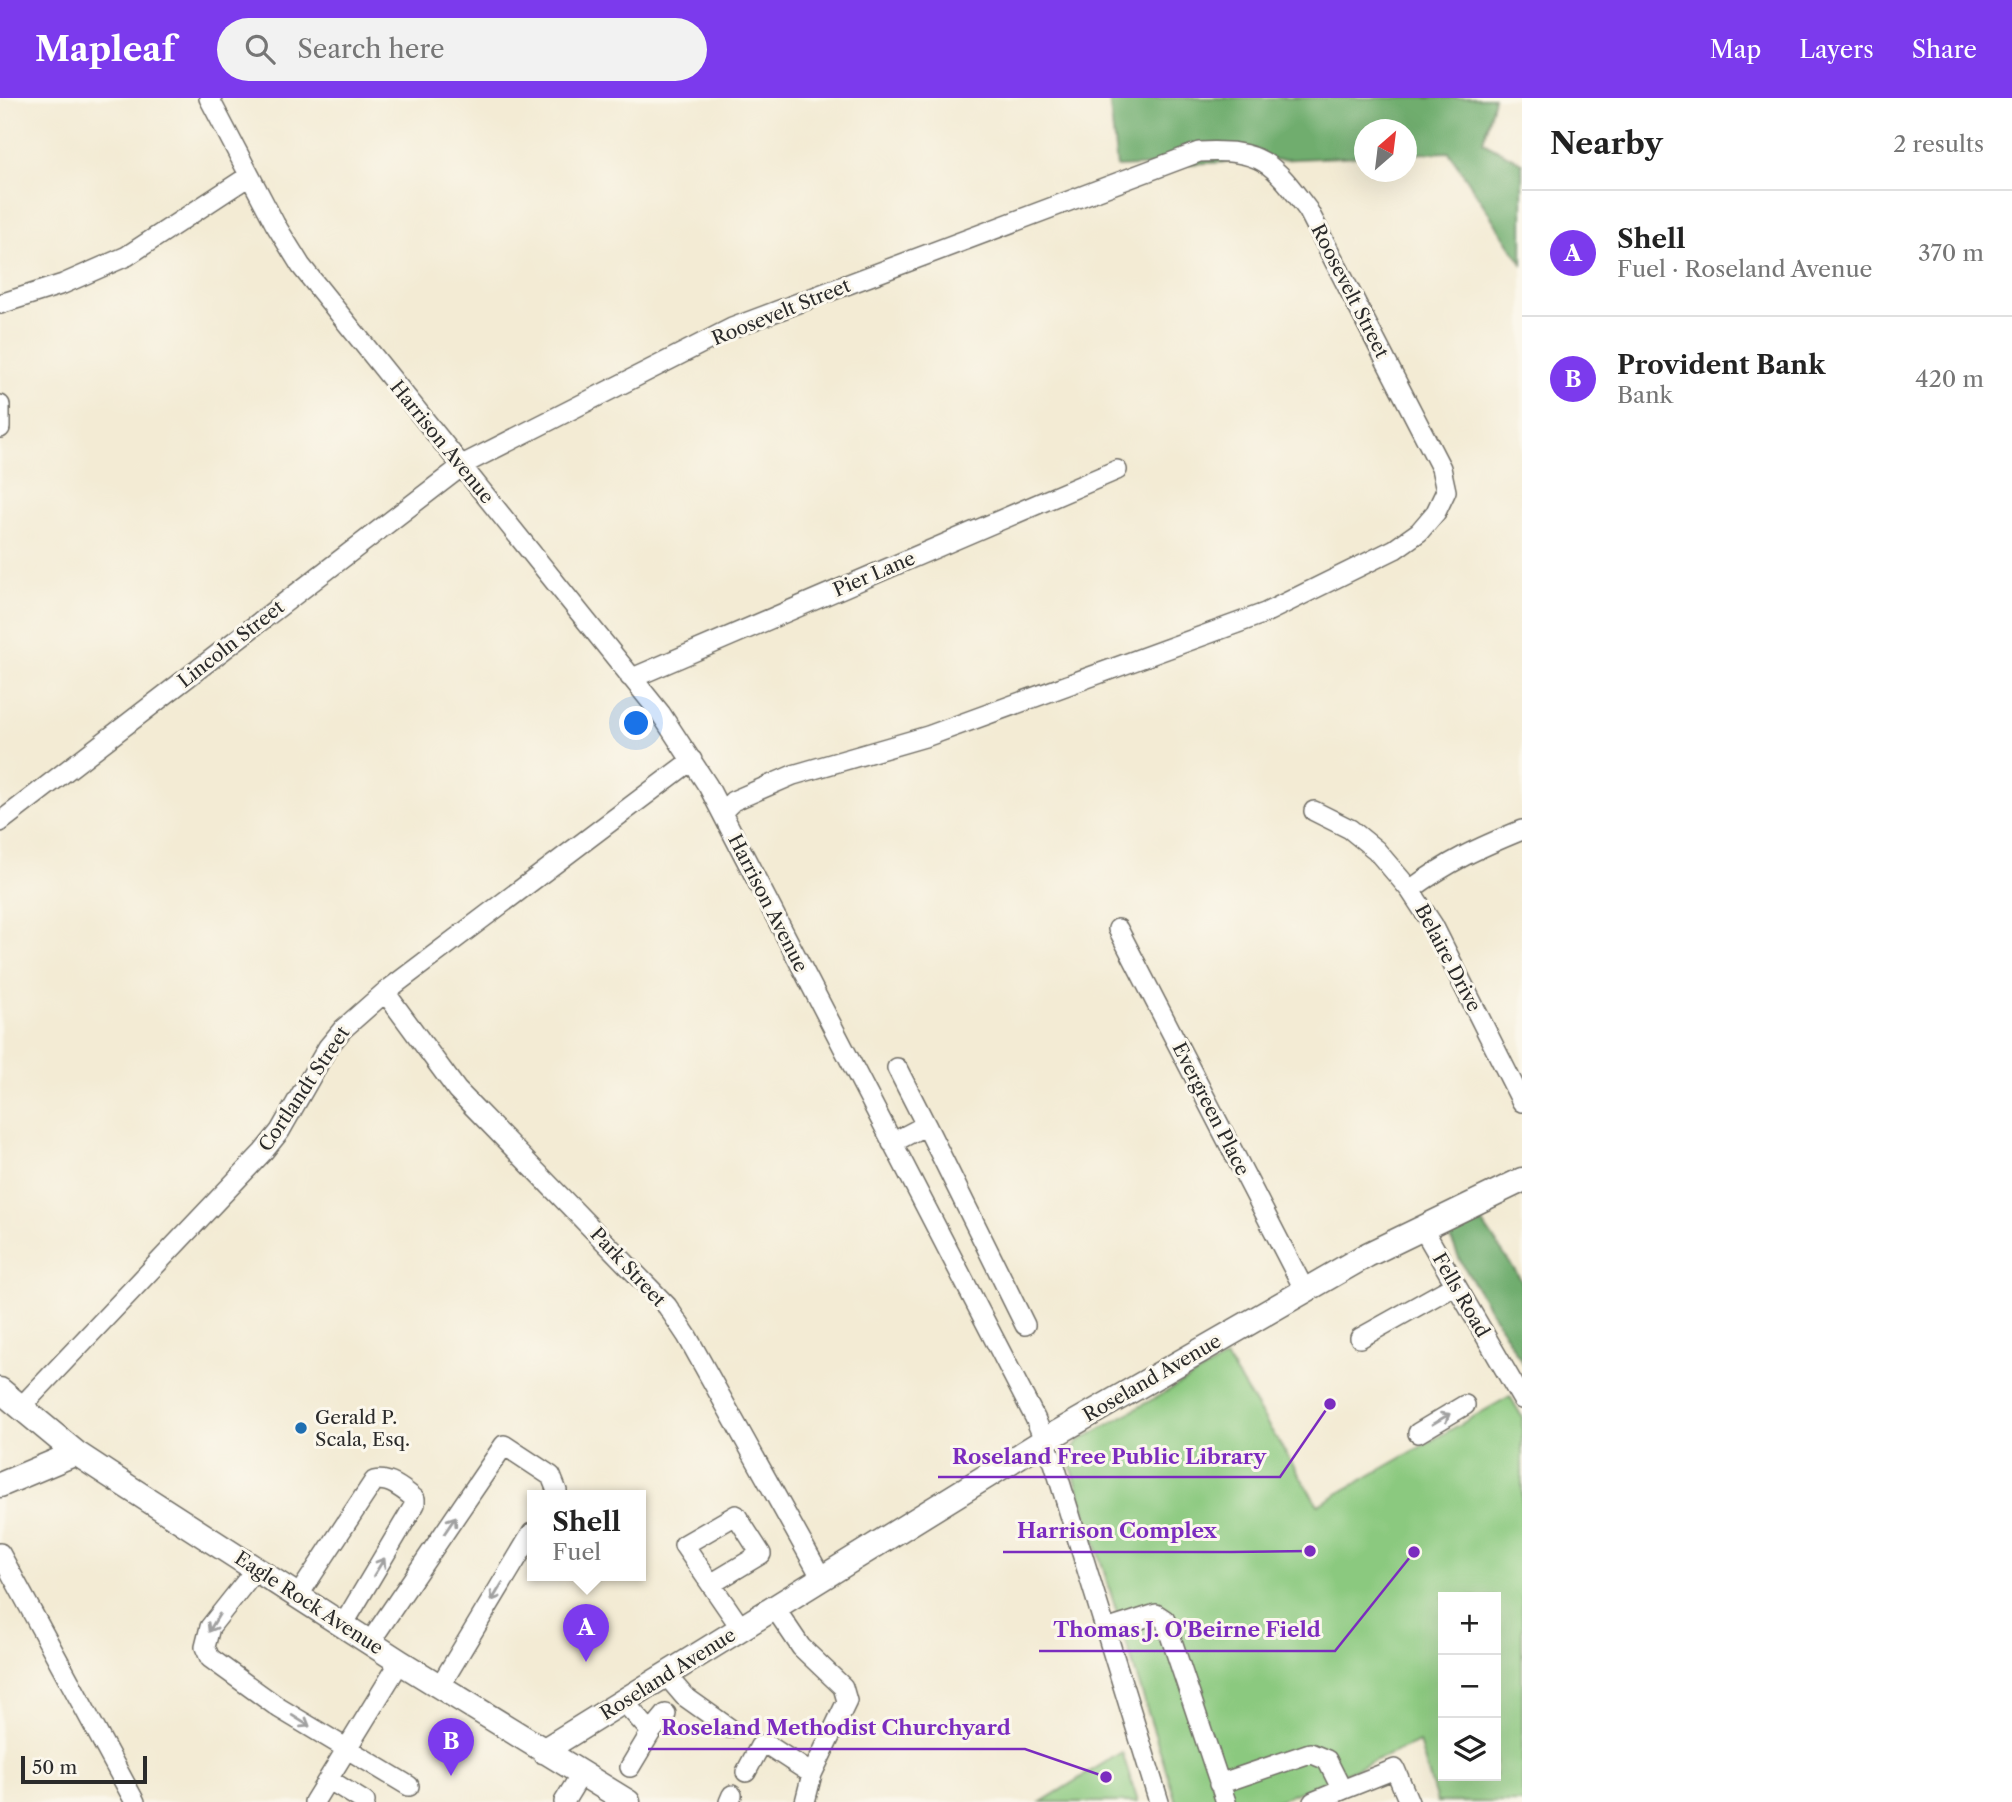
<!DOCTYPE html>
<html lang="en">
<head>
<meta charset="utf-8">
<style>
	:root { --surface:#fff; --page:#f2f2f2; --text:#222; --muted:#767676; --line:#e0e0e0; --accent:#7c3aed }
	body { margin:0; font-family:"Libre Caslon Text",serif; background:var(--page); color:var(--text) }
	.controls { position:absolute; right:21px; bottom:21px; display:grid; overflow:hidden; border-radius:0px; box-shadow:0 7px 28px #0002 }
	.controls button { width:63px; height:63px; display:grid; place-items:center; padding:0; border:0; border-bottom:2px solid var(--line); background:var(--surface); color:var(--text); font:35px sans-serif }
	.compass { position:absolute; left:1354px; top:21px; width:63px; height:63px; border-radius:50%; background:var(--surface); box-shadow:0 7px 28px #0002; rotate:28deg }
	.scale { position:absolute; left:21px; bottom:18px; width:126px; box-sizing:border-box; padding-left:7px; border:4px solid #2b2b2b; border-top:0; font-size:19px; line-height:24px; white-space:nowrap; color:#2b2b2b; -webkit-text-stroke:5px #fbf7ec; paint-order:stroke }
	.you { position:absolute; left:637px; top:626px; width:24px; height:24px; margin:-18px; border:5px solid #fff; border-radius:50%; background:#1a73e8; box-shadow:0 0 0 10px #1a73e833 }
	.badge { display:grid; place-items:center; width:46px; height:46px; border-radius:50%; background:var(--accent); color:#fff; font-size:23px; font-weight:700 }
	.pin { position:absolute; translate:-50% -58px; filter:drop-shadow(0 2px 4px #0008) }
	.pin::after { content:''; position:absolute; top:37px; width:24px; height:21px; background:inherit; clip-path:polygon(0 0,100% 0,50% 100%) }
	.popup { position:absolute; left:527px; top:1392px; width:119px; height:91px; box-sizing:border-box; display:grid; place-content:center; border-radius:0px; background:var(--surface); filter:drop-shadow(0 2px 5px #0005); font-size:23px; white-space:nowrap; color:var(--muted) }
	.popup b { font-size:26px; color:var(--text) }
	.popup::after { content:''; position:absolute; left:50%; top:100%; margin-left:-14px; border:14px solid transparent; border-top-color:var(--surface) }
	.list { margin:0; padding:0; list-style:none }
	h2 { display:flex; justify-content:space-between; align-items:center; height:91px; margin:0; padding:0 28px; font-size:30px }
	h2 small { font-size:23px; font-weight:400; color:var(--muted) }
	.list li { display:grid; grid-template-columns:46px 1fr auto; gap:21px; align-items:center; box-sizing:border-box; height:126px; padding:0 28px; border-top:2px solid var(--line) }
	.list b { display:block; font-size:26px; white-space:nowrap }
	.list p { margin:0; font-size:23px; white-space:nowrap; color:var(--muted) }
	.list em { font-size:23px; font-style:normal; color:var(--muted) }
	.icon { flex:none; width:38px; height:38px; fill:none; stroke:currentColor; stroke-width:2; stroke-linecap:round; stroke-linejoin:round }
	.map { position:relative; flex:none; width:1522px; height:1704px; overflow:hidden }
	header { display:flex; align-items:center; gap:42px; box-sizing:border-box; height:98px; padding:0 35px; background:var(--accent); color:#fff }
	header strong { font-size:33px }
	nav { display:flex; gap:38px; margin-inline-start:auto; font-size:24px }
	.search { width:490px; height:63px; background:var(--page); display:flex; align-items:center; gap:18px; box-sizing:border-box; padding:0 24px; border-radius:38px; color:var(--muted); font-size:26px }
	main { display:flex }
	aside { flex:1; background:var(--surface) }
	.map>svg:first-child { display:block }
	.green { fill:#8bc97f; stroke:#5b7a55; stroke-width:2; fill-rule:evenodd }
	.forest { fill:#70ad6e; stroke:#4e6c4c; stroke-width:2 }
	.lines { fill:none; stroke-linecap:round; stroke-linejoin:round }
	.minor-casing { stroke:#716e66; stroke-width:22 }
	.major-casing { stroke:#716e66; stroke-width:27 }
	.minor { stroke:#fff; stroke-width:19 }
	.major { stroke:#fff; stroke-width:24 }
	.oneway { stroke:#a0a0a0 }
	.poi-dot { fill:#1f6fb2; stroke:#fbf7ec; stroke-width:2.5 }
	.labels { text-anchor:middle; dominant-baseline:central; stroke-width:6; stroke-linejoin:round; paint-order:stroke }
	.street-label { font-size:19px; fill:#2b2b2b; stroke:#fbf7ec }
	.poi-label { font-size:19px; fill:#2b2b2b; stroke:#fbf7ec; text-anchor:start }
	.leader { fill:none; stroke:#7b2cbf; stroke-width:2.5 }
	.callout-dot { fill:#7b2cbf; stroke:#fbf7ec; stroke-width:2.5 }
	.callout-label { font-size:21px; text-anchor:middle; font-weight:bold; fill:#7b2cbf; stroke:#fbf7ec; stroke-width:6; stroke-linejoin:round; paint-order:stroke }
</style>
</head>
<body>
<header>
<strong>Mapleaf</strong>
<div class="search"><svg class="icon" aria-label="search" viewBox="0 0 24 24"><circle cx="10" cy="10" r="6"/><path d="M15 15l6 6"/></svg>Search here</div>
<nav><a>Map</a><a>Layers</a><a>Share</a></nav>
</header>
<main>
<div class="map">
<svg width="1522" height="1704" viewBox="0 0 1522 1704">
	<rect width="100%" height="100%" fill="#fbf7ec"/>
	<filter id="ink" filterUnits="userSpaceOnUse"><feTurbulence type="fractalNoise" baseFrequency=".0143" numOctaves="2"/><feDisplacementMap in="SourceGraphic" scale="14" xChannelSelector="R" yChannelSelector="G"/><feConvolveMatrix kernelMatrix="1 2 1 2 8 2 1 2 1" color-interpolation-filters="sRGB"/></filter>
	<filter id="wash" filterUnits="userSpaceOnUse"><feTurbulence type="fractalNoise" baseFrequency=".00686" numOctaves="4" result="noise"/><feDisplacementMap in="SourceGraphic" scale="28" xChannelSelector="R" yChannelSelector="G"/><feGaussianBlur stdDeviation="1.57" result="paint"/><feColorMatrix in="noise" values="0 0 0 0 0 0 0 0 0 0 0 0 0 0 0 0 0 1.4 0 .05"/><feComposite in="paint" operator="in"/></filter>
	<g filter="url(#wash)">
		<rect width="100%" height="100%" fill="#f3ebd4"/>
		<!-- green -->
		<path class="green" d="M1226,1260l92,147 192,-109 12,21v385h-85l-18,-60 -144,60h-99l-108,-346 11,-15zM1443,1499h53v179h-53z
			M1122,1654l16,50h-97z"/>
		<!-- forest -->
		<path class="forest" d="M1109,0h385l-11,44 39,21v101l-73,-112 -42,2 -1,-24h-42v26l-247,11z
			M1482,1124l40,59v81l-61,-100 -13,-29z"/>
	</g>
	<g filter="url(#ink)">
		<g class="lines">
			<defs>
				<path id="minor" d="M209,0l66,126 26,42 360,448 47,72 327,632 19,45 105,339
					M0,206l63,-20 64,-28 122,-80
					M0,307v23
					M630,579l7,-1 480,-206
					M1314,713l36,18 26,21 34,40 23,35 89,177
					M0,724l466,-359 266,-135 467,-176c63,-3 73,10 109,58l133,258 5,23 -10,21 -17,20 -24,17 -130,64 -337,123 -135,39 -60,26 -11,11
					M1410,792c39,-29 68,-42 112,-60
					M1118,831l186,360
					M385,894l72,98 210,216 20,30 134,241
					M897,970l29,57
					M892,1045l34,-18 99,200
					M1422,1129l100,172
					M1360,1240l95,-53
					M20,1310l243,-256 17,-21 48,-84 15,-18 42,-37 307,-232
					M1418,1335l47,-28
					M0,1455l135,249
					M256,1471l-46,58 -5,20 5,11 69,50 130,78
					M711,1486l50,-30 -25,-39 -52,30 57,83
					M298,1498l76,-115c15,-4 30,9 41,18v5l-72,121
					M774,1509l27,40 42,40 4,14 -35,73
					M1106,1532l50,-16 9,6 61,182
					M370,1544l134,-197 47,31 6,15 -3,5
					M666,1577l18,21 45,32
					M440,1588l92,-153
					M623,1603l28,31 -21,35
					M651,1634l15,-18
					M746,1674l14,-26 6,-2 46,30 -7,28
					M328,1681l37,23
					M1219,1686l91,-31 17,7 15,30 -29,12
					M1342,1692l53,-21 14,33
					M314,1704l86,-140
					M564,1704l17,-28
					M729,1704l3,-7"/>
				<path id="major" d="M0,1292l76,63 32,21 292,188 228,140
					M0,1387l76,-32
					M543,1653l502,-311 322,-185 155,-75"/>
			</defs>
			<!-- minor casing -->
			<use href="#minor" class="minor-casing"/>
			<!-- major casing -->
			<use href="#major" class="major-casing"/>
			<!-- minor -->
			<use href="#minor" class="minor"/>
			<!-- major -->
			<use href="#major" class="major"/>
		</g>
		<!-- one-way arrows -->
		<defs><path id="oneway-shaft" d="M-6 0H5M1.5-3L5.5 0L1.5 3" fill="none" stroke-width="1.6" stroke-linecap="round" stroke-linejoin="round" transform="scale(1.75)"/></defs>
		<g class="oneway">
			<use href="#oneway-shaft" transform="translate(1441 1321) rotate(-31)"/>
			<use href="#oneway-shaft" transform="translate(450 1427) rotate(-56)"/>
			<use href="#oneway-shaft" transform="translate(379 1469) rotate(-58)"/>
			<use href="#oneway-shaft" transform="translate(497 1494) rotate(121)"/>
			<use href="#oneway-shaft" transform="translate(214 1525) rotate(121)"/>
			<use href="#oneway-shaft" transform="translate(301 1623) rotate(32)"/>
		</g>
	</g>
	<!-- markers -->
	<circle class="poi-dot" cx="301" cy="1330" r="7"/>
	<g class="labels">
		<!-- street labels -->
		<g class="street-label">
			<text transform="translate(1350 193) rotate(63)">Roosevelt Street</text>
			<text transform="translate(781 214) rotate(-22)">Roosevelt Street</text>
			<text transform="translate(442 344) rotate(51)">Harrison Avenue</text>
			<text transform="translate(874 476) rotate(-23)">Pier Lane</text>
			<text transform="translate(231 546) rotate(-38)">Lincoln Street</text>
			<text transform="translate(768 805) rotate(63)">Harrison Avenue</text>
			<text transform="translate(1448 860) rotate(62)">Belaire Drive</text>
			<text transform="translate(304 991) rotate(-56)">Cortlandt Street</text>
			<text transform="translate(1211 1011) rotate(63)">Evergreen Place</text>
			<text transform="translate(628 1169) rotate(47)">Park Street</text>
			<text transform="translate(1461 1197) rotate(60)">Fells Road</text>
			<text transform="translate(1152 1280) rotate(-30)">Roseland Avenue</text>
			<text transform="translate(309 1505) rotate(33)">Eagle Rock Avenue</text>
			<text transform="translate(668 1576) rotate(-32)">Roseland Avenue</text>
		</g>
		<!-- poi labels -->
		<g class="poi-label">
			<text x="315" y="1319">Gerald P.<tspan x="315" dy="22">Scala, Esq.</tspan></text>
		</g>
	</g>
	<!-- callouts -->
	<path class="leader" d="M1330 1306L1280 1379H938M1310 1453L1231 1454H1003M1414 1454L1335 1553H1039M1106 1679L1025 1651H648"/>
	<g class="callout-dot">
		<circle cx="1330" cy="1306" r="7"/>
		<circle cx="1310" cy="1453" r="7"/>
		<circle cx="1414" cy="1454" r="7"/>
		<circle cx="1106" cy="1679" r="7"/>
	</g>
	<g class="callout-label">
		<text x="1109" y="1366">Roseland Free Public Library</text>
		<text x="1117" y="1440">Harrison Complex</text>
		<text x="1187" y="1539">Thomas J. O'Beirne Field</text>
		<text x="836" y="1637">Roseland Methodist Churchyard</text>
	</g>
</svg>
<div class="controls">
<button>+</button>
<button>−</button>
<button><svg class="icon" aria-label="layers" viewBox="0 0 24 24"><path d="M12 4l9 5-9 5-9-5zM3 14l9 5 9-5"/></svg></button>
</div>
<svg class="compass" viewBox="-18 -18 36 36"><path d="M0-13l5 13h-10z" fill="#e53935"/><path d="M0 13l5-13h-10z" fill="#767676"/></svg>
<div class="scale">50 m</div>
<div class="you"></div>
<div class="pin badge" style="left:586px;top:1564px">A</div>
<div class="popup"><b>Shell</b>Fuel</div>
<div class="pin badge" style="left:451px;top:1678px">B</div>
</div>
<aside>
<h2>Nearby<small>2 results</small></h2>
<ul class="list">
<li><span class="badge">A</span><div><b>Shell</b><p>Fuel · Roseland Avenue</p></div><em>370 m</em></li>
<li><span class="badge">B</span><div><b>Provident Bank</b><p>Bank</p></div><em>420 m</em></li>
</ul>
</aside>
</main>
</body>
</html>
